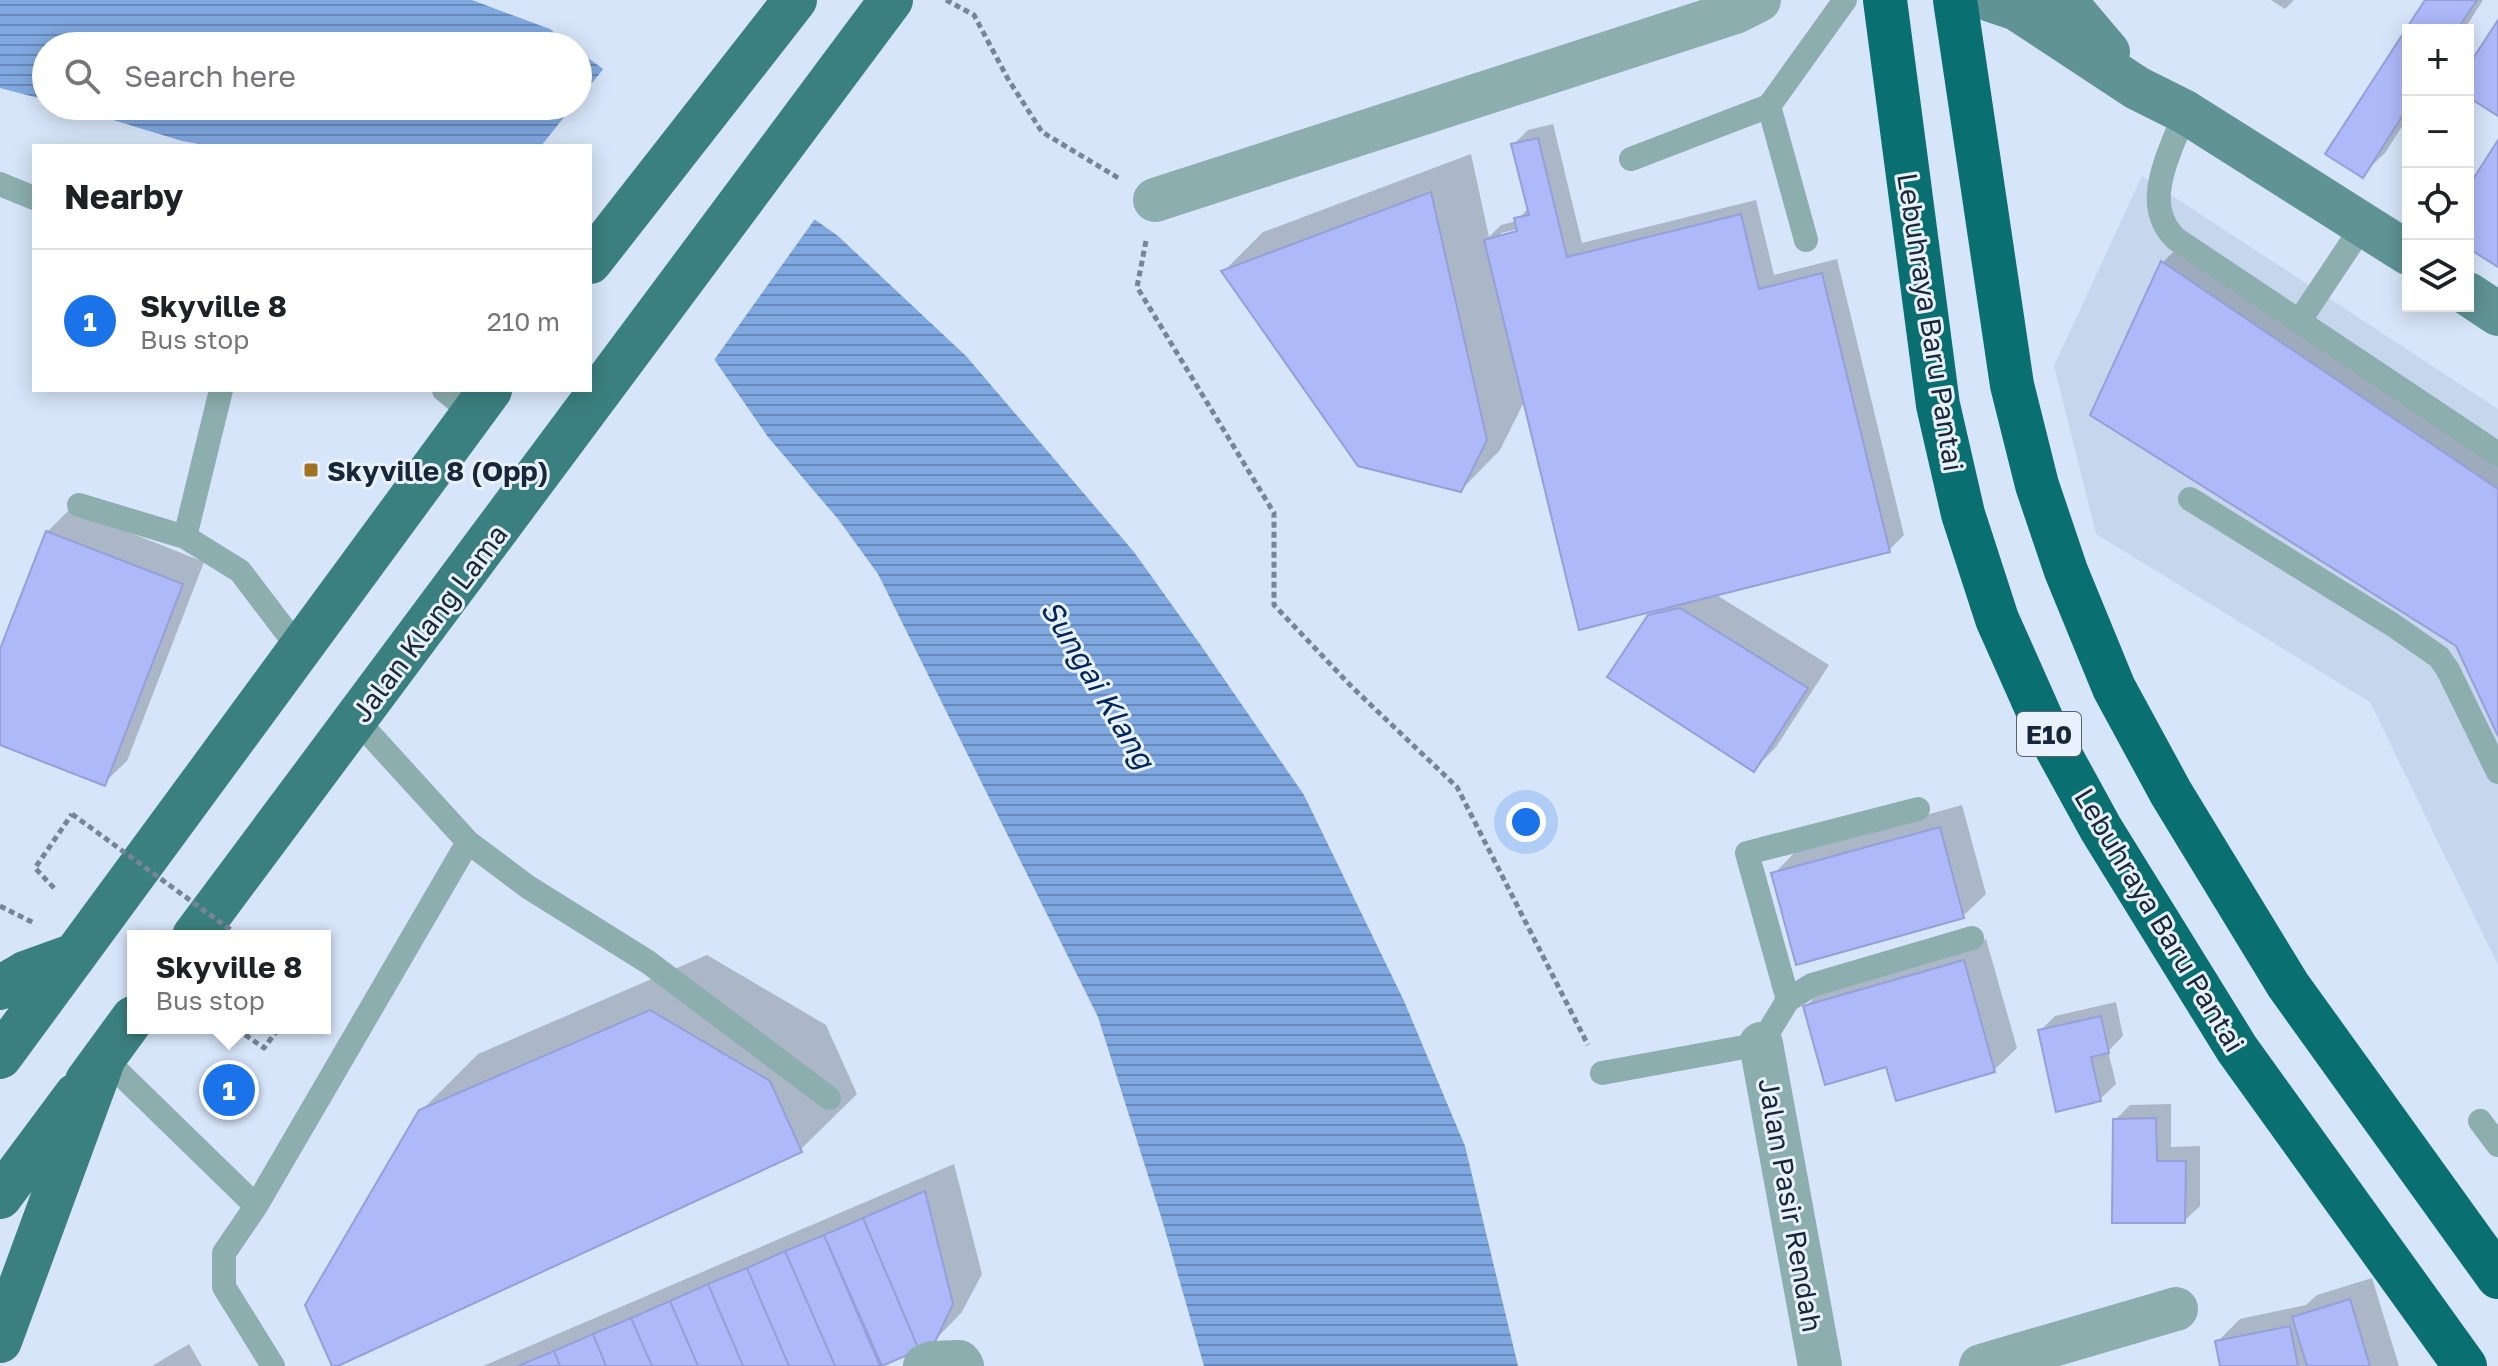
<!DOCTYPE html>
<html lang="en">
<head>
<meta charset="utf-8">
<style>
	:root { --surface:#fff; --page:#f2f2f2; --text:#202124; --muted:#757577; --line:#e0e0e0; --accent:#1a73e8 }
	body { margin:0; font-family:"Golos Text",sans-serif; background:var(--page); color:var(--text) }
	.controls { position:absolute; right:24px; top:24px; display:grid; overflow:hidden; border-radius:0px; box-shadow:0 4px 20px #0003 }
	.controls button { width:72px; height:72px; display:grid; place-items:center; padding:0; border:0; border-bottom:2px solid var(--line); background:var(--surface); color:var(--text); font:40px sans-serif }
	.you { position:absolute; left:1526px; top:822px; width:28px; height:28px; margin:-20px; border:6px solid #fff; border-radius:50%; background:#1a73e8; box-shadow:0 0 0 12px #1a73e833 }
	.badge { display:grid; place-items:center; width:52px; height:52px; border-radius:50%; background:var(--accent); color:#fff; font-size:26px; font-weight:700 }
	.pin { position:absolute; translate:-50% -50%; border:4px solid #fff; box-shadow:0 2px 8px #0006 }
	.popup { position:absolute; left:127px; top:930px; width:204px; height:104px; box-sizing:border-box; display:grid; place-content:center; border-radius:0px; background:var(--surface); filter:drop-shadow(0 2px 6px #0005); font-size:26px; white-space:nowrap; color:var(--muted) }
	.popup b { font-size:30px; color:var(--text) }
	.popup::after { content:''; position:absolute; left:50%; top:100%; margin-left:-16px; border:16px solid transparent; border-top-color:var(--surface) }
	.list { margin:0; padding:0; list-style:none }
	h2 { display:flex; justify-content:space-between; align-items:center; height:104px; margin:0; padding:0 32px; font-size:34px }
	h2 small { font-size:26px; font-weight:400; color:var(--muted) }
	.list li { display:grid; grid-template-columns:52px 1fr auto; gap:24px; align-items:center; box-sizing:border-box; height:144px; padding:0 32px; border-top:2px solid var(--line) }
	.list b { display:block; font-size:30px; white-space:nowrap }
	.list p { margin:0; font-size:26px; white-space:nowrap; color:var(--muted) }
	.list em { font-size:26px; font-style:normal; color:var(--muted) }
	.icon { flex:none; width:44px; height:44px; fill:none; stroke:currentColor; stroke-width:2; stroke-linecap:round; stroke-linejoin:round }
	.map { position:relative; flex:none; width:2498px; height:1366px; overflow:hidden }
	.search { position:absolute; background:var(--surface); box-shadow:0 4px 20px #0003; left:32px; top:32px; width:560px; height:88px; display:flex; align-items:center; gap:20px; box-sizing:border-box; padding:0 28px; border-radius:44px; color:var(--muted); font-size:30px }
	.panel { position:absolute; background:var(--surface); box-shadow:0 4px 20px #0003; left:32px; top:144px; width:560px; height:248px; border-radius:0px }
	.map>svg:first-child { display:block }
	.built { fill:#c5d6ed }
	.water { fill:url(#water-rules) }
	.pier { fill:#d6e5f9 }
	.shadow { fill:#0003; fill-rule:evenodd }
	.building { fill:#aeb9fa; stroke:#969fd7; stroke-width:2 }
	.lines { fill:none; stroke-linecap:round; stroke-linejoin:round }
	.path { stroke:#778599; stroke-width:5; stroke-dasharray:6 4; stroke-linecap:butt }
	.lane { stroke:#8caeae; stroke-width:24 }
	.street { stroke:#8caeae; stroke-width:44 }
	.secondary { stroke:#5f9394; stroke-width:44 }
	.primary { stroke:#3b8081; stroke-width:44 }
	.highway { stroke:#096f71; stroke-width:44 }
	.path-bridge { stroke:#778599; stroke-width:5; stroke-dasharray:6 4; stroke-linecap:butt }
	.poi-dot { fill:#a07224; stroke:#e9f1fc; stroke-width:3 }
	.labels { text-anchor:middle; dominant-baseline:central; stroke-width:6; stroke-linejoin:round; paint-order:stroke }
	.shield { fill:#e9f1fc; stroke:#576374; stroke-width:2 }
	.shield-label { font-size:26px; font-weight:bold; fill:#182639 }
	.street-label { font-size:28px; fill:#182639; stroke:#e9f1fc }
	.poi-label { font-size:28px; font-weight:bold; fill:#182639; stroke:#e9f1fc; text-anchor:start }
	.water-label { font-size:30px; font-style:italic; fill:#012758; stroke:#e9f1fc }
</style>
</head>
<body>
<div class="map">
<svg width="2498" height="1366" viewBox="0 0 2498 1366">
	<defs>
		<pattern id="water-rules" width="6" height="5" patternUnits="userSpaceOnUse" patternTransform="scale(2)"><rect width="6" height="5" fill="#80a8e0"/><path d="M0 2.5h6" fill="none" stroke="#6889b7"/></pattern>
	</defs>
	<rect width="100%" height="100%" fill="#d6e5f9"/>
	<!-- built -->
	<path class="built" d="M2142,176l356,233v556l-128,-263 -274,-168 -42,-168z"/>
	<!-- water -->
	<path class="water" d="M0,0h472l78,29 21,17h-525v54l-46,-12z
		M578,51l260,185 128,120 168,196 68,95 102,148 100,206 61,145 53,220h-314l-41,-143 -65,-206 -220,-443 -40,-55 -70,-82 -54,-78 -124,-213h-381l-27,-5 -115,-35h511z"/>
	<!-- pier -->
	<path class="pier" d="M605,67l212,149 -105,147 -96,-81 -26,-17v-119h-49l32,-40h5v-6z"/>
	<!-- shadow -->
	<path class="shadow" d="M2271,0h23l-9,9z
		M2427,0h56l-19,30h-56v87l-23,36 -23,22 -34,-22z
		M1553,124l29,119 174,-43 18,75 63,-16 67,276 -15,15 -174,44 114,71 -53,82 -22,23 -104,-154 9,-8 -134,-208 -25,50 -39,40 -237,-219 39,-39 208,-78 18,83 12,-12 16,-4 12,-14 -16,-62 15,-15zM1527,227l1,3 -27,7v-4z
		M2186,240l312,211v280l-40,-87 -366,-230 71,-152z
		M70,509l134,53 -77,199 -23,22 -104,-40v-88l47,-123z
		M1962,805l24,89 -23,22 -189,-42 22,-23z
		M1986,939l31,109 -23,22 -107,-5 -81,-59 22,-22z
		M707,955l119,70 31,69 -57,56 -379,-39 57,-57z
		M2116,1002l7,34 -15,15 8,33 -16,15 -60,-68 15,-15z
		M2171,1104v43l29,-1v60l-16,15 -69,-101 15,-15z
		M954,1164l28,110 -20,38 -29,30 -57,24h-393z
		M2372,1278l27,88h-177l-5,-24 23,-23 66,-14 11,-10z
		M189,1344l13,22h-50z"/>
	<!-- building -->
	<path class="building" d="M2425,0h52l-20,30h-49v77l-45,71 -38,-24z
		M2498,20v96l-30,-19v-31z
		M1538,138l29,119 174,-43 18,75 63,-16 68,279 -311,78 -95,-390 33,-9 -3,-13 15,-3 -18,-71z
		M2498,140v127l-30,-19v-61z
		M1431,192l56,248 -26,52 -103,-26 -137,-195z
		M2161,261l337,228v247l-42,-90 -366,-231z
		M46,531l137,53 -78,202 -105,-41v-96z
		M1680,608l128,80 -54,84 -147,-95 41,-62z
		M1940,827l24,91 -168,47 -25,-92z
		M1964,960l31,112 -99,29 -10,-34 -61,18 -22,-79z
		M650,1010l120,71 32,71 -464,214h-6l-27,-61 114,-195z
		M2101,1016l8,37 -18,4 10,44 -45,11 -18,-82z
		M2156,1118l1,43h29l-1,62h-73l1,-104z
		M925,1191l28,113 -19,40 -15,6 -56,-132z
		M863,1218l56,132 -37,16 -58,-131z
		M824,1235l56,131h-45l-50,-115z
		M785,1251l50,115h-46l-42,-98z
		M747,1268l42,98h-46l-35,-82z
		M708,1284l35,82h-45l-28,-65z
		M2350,1299l20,67h-63l-15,-49z
		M670,1301l28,65h-46l-21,-48z
		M631,1318l21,48h-46l-13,-32z
		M2290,1326l8,40h-78l-5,-25z
		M593,1334l13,32h-46l-6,-15z
		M554,1351l6,15h-42z"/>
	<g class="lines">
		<!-- path -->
		<path class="path" d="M946,0l28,15 34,64 34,53 78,47
			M1146,241l-9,46 137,226v92l78,82 105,100 131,258
			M54,888l-19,-20 37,-54
			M0,906l34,17
			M237,1029l27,19 15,-20"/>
		<!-- lane -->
		<path class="lane" d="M1769,106l37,134
			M2185,112c-14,40 -46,92 -9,127l322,215
			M1631,159l138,-53 76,-106
			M0,184l34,14
			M2300,320l64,-96
			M444,390l28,23
			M2190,499l203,126 46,32 9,13 50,102
			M79,505l106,32 55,34 60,79
			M185,537l36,-147
			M468,842l60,45 120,75 181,136
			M1788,1000l-41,-147 171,-44
			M104,1058l152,148 212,-364 -112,-123
			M1602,1073l159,-29 27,-44 24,-15 160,-47
			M2480,1121l18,24
			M256,1206l-32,47v34l49,79"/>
		<!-- street -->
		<path class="street" d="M1155,200l580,-188 24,-12
			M1761,1044l59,322
			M925,1366l7,-3 27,-1 3,4
			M1981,1366l195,-57"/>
		<!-- secondary -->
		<path class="secondary" d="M1990,0l27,9 120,79 48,24 223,141
			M2064,0l44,52
			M2468,294l30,20"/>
		<!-- primary -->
		<path class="primary" d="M590,262l205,-262
			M194,936l697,-936
			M0,988l25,-15 50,-18
			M0,1057l490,-667
			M87,1081l46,-63
			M0,1197l76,-102
			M0,1341l104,-283"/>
		<!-- highway -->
		<path class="highway" d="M1885,0l53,405 25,109 34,105 48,108 56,102 136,220 228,317
			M1955,0l57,385 25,100 29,86 48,117 57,105 117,192 210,292"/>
		<!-- path-bridge -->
		<path class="path-bridge" d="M72,814l167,122"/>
	</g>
	<!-- markers -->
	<rect class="poi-dot" x="303" y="462" width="16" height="16" rx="4"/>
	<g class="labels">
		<!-- shield labels -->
		<rect class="shield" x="2017" y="712" width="64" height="44" rx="6"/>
		<g class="shield-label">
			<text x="2049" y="734">E10</text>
		</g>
		<!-- street labels -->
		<g class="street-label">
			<text transform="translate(1931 322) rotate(81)">Lebuhraya Baru Pantai</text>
			<text transform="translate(429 623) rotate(-53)">Jalan Klang Lama</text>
			<text transform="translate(2160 920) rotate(59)">Lebuhraya Baru Pantai</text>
			<text transform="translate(1791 1205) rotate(80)">Jalan Pasir Rendah</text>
		</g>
		<!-- poi labels -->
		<g class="poi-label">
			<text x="327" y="470">Skyville 8 (Opp)</text>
		</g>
		<!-- water labels -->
		<g class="water-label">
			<text transform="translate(1098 684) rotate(59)">Sungai Klang</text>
		</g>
	</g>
</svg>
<div class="controls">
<button>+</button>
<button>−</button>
<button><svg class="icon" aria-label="locate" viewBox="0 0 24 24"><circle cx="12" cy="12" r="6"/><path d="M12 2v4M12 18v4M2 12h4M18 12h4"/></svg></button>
<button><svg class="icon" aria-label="layers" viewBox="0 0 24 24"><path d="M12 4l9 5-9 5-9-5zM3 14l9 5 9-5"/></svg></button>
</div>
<div class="you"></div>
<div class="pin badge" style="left:229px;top:1090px">1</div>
<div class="popup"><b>Skyville 8</b>Bus stop</div>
<div class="search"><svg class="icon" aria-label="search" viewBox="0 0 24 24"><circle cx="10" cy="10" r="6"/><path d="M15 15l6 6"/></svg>Search here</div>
<section class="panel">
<h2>Nearby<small></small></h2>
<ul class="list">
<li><span class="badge">1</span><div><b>Skyville 8</b><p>Bus stop</p></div><em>210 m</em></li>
</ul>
</section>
</div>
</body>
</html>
